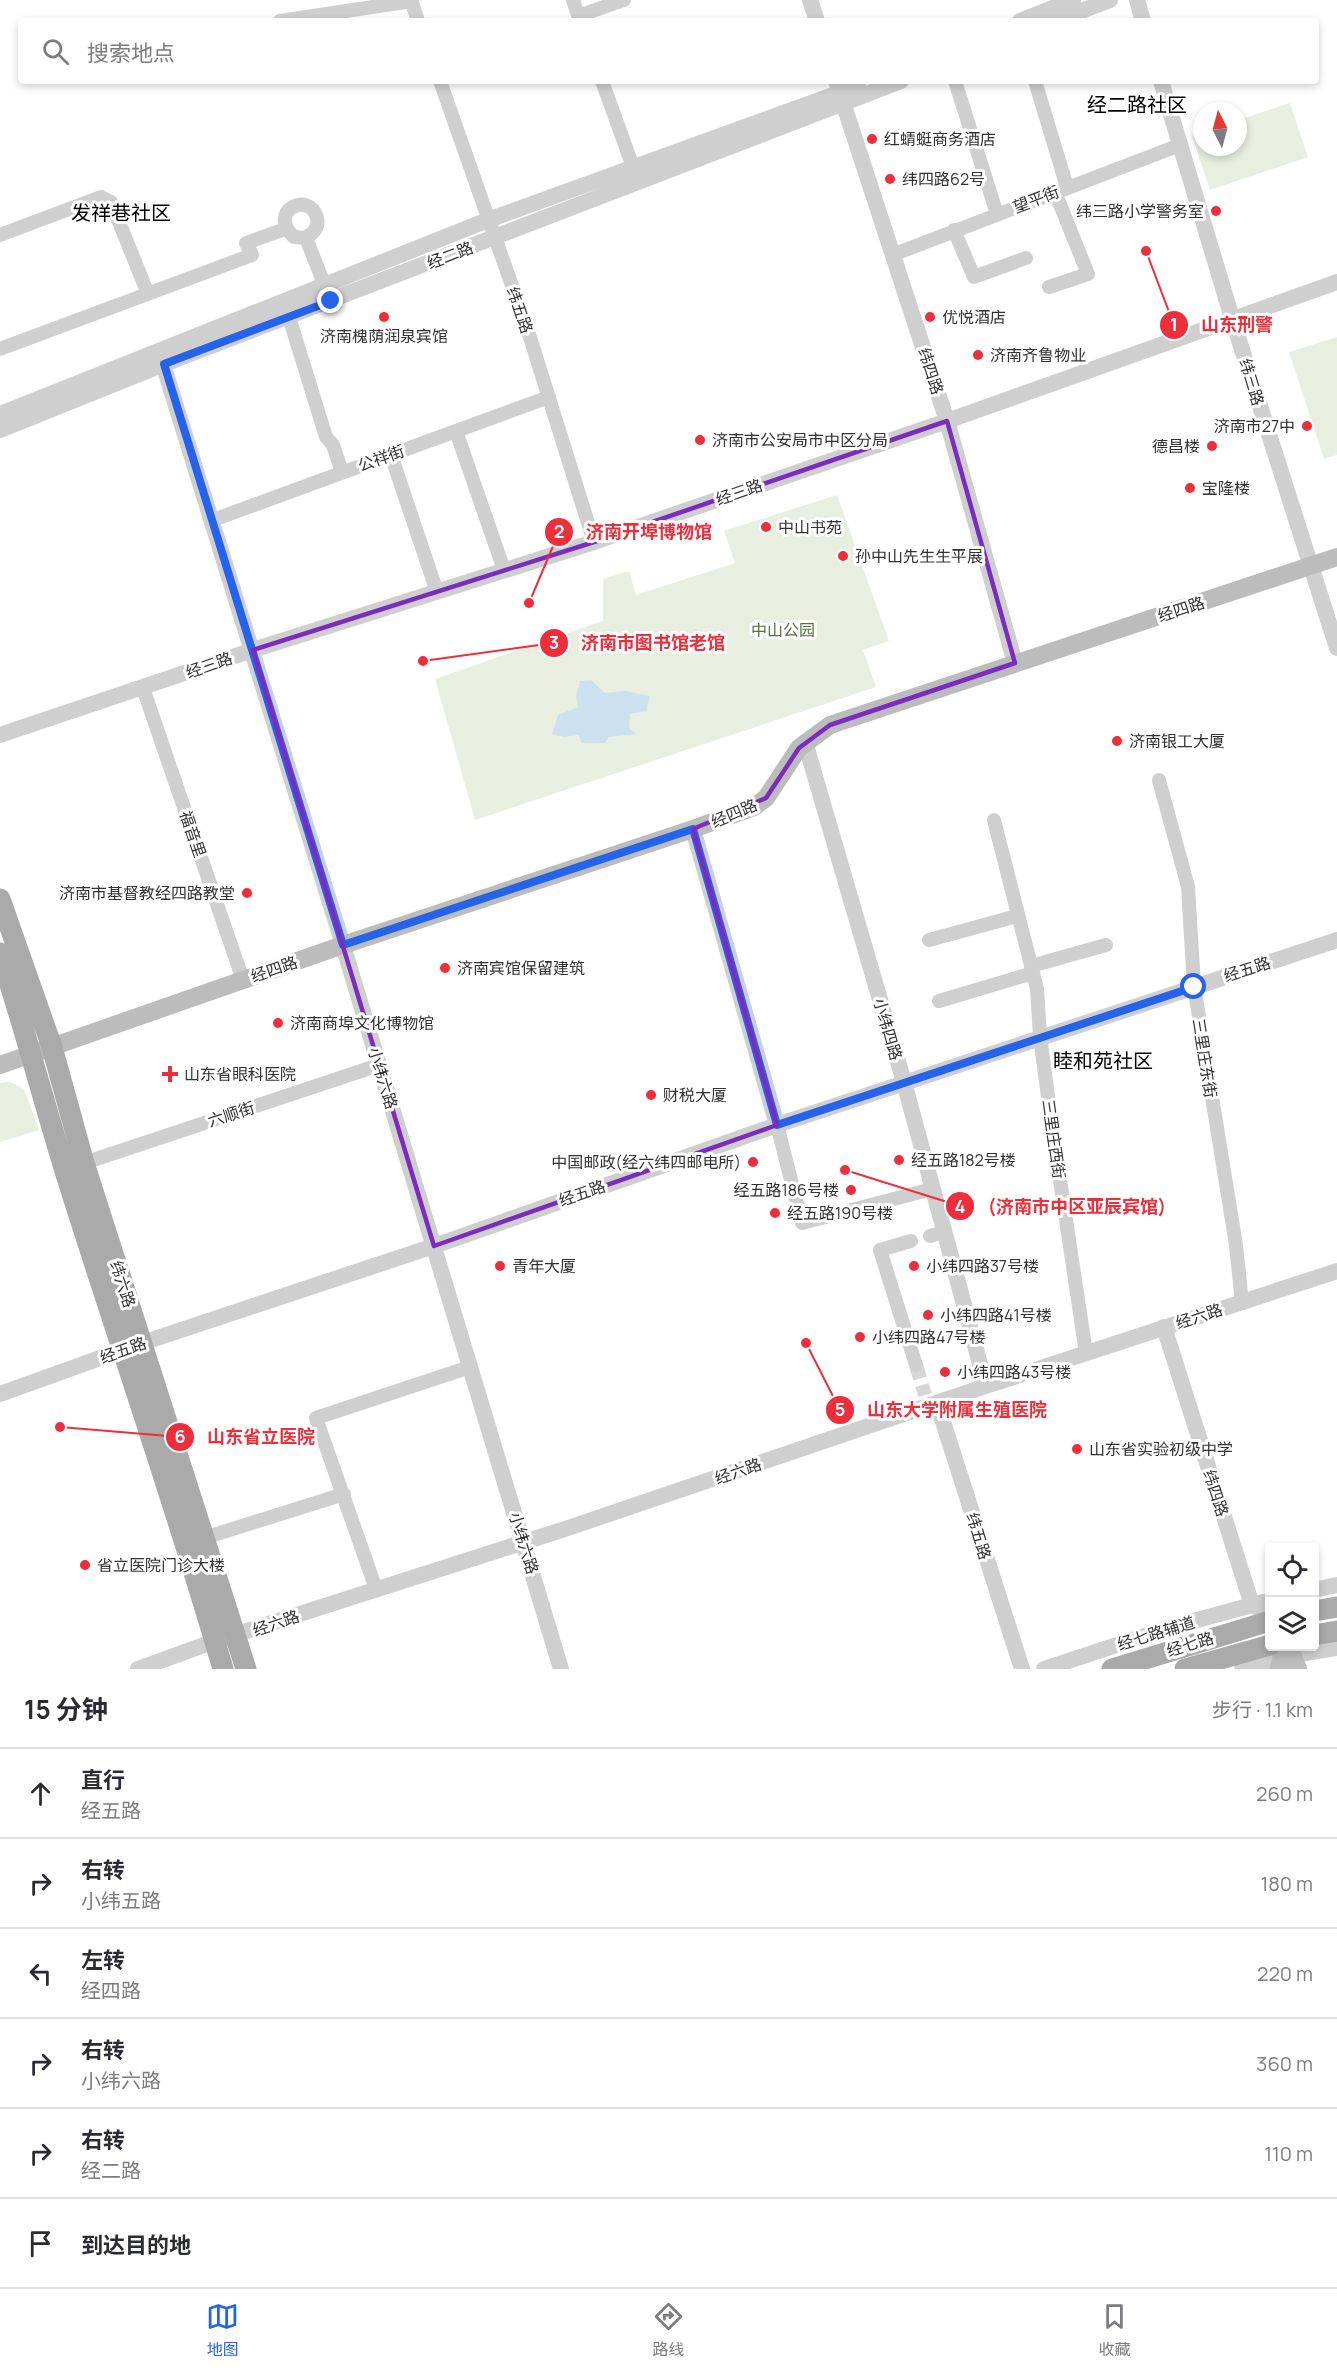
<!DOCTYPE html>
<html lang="zh">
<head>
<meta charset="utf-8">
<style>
	:root { --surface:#fff; --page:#f2f2f3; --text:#2b2b33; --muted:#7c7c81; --line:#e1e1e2; --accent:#2563eb }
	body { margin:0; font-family:Manrope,"Noto Sans SC",sans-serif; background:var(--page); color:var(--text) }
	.controls { position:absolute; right:18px; bottom:18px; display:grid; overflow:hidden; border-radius:6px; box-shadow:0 3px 9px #0003 }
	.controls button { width:54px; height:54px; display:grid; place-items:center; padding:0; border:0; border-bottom:2px solid var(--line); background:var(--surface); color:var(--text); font:30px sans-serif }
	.compass { position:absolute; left:1193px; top:102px; width:54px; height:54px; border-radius:50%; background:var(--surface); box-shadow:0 3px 9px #0003; rotate:354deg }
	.stop { position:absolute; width:18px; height:18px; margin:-14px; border:4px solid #2563eb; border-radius:50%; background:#fff }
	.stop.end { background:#2563eb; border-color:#fff; box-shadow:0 2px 6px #0008 }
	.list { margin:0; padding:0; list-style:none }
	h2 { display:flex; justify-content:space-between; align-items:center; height:78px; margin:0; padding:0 24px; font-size:26px }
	h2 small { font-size:20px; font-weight:400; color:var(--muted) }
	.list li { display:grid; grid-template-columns:39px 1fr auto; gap:18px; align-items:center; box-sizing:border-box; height:90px; padding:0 24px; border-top:2px solid var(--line) }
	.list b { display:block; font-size:22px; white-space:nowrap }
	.list p { margin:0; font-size:20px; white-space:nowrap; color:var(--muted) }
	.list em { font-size:20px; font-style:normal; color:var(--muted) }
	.icon { flex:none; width:33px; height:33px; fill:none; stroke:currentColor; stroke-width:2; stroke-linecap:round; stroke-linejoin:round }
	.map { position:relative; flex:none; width:1337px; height:1669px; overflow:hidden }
	.search { position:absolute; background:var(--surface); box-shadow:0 3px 9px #0003; left:18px; right:18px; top:18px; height:66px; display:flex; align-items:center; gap:15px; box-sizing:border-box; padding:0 21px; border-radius:6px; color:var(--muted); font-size:22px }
	.sheet { height:618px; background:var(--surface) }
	nav { display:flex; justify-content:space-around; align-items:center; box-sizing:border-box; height:84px; border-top:2px solid var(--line); background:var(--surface); font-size:16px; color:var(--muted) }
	nav a { display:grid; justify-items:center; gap:3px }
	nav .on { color:var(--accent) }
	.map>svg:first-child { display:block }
	.green { fill:#e8efe0 }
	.water { fill:#cbe1ef }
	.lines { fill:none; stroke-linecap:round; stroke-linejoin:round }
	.minor-tunnel { stroke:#d6d6d6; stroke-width:14; stroke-dasharray:14 7; stroke-linecap:butt }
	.minor { stroke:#cfcfcf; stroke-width:14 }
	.tertiary { stroke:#cfcfcf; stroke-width:16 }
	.secondary { stroke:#bcbcbc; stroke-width:18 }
	.primary { stroke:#aaa; stroke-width:21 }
	.route { stroke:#2563eb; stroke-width:8 }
	.marked { fill:none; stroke:#7b2cbf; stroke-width:4.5; stroke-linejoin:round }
	.poi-dot { fill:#ef2e3b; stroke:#fff; stroke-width:2 }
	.labels { text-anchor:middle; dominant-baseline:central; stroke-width:6; stroke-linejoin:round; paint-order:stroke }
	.poi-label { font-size:16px; fill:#323232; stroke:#fff; text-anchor:start }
	.street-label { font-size:16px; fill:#323232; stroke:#fff }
	.park-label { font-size:16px; fill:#54713c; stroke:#fff }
	.quarter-label { font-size:20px; fill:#000; stroke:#fff }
	.leader { fill:none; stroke:#ef2e3b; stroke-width:2 }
	.callout-dot { fill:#ef2e3b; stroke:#fff; stroke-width:2 }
	.mark-label { font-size:18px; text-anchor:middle; font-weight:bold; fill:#fff }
	.callout-label { font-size:18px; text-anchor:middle; font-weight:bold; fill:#ef2e3b; stroke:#fff; stroke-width:6; stroke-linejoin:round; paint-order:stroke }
</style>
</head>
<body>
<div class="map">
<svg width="1337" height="1669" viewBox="0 0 1337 1669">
	<rect width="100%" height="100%" fill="#fff"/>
	<!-- green -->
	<path class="green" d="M1290,103l18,54 -98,33 -18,-54 10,-4v15h36v-27z
		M1337,337v118l-13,4 -35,-107z
		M837,495l52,146 -26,9 13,37 -401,133 -40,-141 168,-58v-42l26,-8 7,24 99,-32 -11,-32z
		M10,1082l14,7 15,41 -39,12v-59z"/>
	<!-- water -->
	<path class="water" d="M591,680l14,13 20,-2 25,5 -4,15 -16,3 -1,14 7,6 -27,3 -4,6h-23l-4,-8 -14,2 -12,-3 6,-19 20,-8 -2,-11 4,-15z"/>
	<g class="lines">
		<!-- minor-tunnel -->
		<path class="minor-tunnel" d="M916,1365l9,30"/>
		<!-- minor -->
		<path class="minor" d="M411,0l7,21
			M573,0l7,21
			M578,16l46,-16
			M280,21l132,-20
			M440,81l89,253 65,208
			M602,81l31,86
			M955,81l42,133
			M1035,81l32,106
			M954,230l20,47 52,-19
			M0,235l101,-38 10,5 37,92
			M306,238l-12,-1c-28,-26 16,-47 23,-19 2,10 -3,14 -11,20l22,56
			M892,255l288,-110
			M1049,287l39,-13 -33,-82
			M289,317l37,120 7,8 9,27
			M0,349l252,-94 -6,-12 39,-14
			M456,431l48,139
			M391,455l46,137
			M213,520l336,-123
			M143,688l100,292
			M1159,780l29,107 6,99 42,259 6,58
			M994,820l43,169 3,47 12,91 34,226
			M929,940l88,-24
			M1031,966l75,-21
			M939,1001l94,-28
			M777,1125l25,98 130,-34
			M84,1163l295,-98
			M930,1236l14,-4
			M911,1241l-31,9 36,115
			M204,1538l140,-44
			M376,1589l-60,-171 154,-51"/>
		<!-- tertiary -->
		<path class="tertiary" d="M810,0l7,21
			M1137,0l6,21
			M1020,21l53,-21
			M1055,21l55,-21
			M836,81l111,340 68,242
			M1161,81l71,237 105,330
			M159,351l180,581 222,737
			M0,414l488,-194 370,-134
			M0,430l164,-66 737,-283
			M0,735l253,-85 341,-108 353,-121 390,-139
			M805,742l99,340 82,304
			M693,829l84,296
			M1164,1327l88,278 18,8
			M0,1394l142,-51 292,-97 343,-121 560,-185
			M937,1403l85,266
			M1314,1590l23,-5
			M138,1669l77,-28 347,-111 424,-144 351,-115
			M1044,1669l124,-41 95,-26
			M1242,1669l39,-12 56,-9"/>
		<!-- secondary -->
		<path class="secondary" d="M0,1065l343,-120 350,-116 61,-22 12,-9 33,-50 31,-23 507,-168
			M1289,1646l9,23
			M1279,1669l5,-23"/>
		<!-- primary -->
		<path class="primary" d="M0,899l52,148 32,116 162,506
			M0,953c25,76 45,154 69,231 51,162 107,322 154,485
			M1314,1611l23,-4
			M1314,1635l23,-4
			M1112,1669l158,-48
			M1185,1669l85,-24"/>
	</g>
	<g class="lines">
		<!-- route -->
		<path class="route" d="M331,301l-167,63 179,581 350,-116 84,296 417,-138"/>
	</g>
	<!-- marked area -->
	<path class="marked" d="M947,421l68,242 -185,62 -31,23 -33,50 -73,31 84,296 -343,121 -181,-596 341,-108z"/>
	<!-- markers -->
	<g class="poi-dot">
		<circle cx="872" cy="139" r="6"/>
		<circle cx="890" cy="179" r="6"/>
		<circle cx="1216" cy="211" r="6"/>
		<circle cx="384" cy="317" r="6"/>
		<circle cx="930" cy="317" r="6"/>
		<circle cx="978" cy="355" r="6"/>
		<circle cx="1307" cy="426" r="6"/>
		<circle cx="700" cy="440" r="6"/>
		<circle cx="1212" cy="446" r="6"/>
		<circle cx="1190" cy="488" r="6"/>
		<circle cx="766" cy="527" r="6"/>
		<circle cx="843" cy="556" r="6"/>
		<circle cx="1117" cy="741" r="6"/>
		<circle cx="247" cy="893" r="6"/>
		<circle cx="445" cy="968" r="6"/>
		<circle cx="278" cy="1023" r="6"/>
		<path d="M167 1065h6v6h6v6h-6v6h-6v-6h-6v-6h6z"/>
		<circle cx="651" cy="1095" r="6"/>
		<circle cx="899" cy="1160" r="6"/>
		<circle cx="753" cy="1162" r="6"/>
		<circle cx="851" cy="1190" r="6"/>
		<circle cx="775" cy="1213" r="6"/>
		<circle cx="500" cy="1266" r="6"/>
		<circle cx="914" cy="1266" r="6"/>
		<circle cx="928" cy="1315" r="6"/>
		<circle cx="860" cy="1337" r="6"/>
		<circle cx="945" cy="1372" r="6"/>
		<circle cx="1077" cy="1449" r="6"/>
		<circle cx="85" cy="1565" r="6"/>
	</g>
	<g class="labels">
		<!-- poi labels -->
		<g class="poi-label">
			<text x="884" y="139">红蜻蜓商务酒店</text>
			<text x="902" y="179">纬四路62号</text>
			<text x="1204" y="211" text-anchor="end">纬三路小学警务室</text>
			<text x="942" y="317">优悦酒店</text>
			<text x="384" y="336" text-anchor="middle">济南槐荫润泉宾馆</text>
			<text x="990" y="355">济南齐鲁物业</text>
			<text x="1295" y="426" text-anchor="end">济南市27中</text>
			<text x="712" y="440">济南市公安局市中区分局</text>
			<text x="1200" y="446" text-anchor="end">德昌楼</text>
			<text x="1202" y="488">宝隆楼</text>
			<text x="778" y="527">中山书苑</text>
			<text x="855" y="556">孙中山先生生平展</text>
			<text x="1129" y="741">济南银工大厦</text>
			<text x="235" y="893" text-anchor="end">济南市基督教经四路教堂</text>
			<text x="457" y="968">济南宾馆保留建筑</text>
			<text x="290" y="1023">济南商埠文化博物馆</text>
			<text x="184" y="1074">山东省眼科医院</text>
			<text x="663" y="1095">财税大厦</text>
			<text x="911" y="1160">经五路182号楼</text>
			<text x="741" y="1162" text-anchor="end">中国邮政(经六纬四邮电所)</text>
			<text x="839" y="1190" text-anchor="end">经五路186号楼</text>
			<text x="787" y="1213">经五路190号楼</text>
			<text x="512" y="1266">青年大厦</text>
			<text x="926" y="1266">小纬四路37号楼</text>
			<text x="940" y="1315">小纬四路41号楼</text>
			<text x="872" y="1337">小纬四路47号楼</text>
			<text x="957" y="1372">小纬四路43号楼</text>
			<text x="1089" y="1449">山东省实验初级中学</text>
			<text x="97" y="1565">省立医院门诊大楼</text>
		</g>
		<!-- street labels -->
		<g class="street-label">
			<text transform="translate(1036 199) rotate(-21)">望平街</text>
			<text transform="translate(450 255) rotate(-21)">经二路</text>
			<text transform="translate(520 310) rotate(71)">纬五路</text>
			<text transform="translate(931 371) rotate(72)">纬四路</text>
			<text transform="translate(1252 382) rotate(73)">纬三路</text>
			<text transform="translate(381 458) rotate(-20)">公祥街</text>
			<text transform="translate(739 492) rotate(-19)">经三路</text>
			<text transform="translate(1181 609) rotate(-18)">经四路</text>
			<text transform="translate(209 665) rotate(-19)">经三路</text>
			<text transform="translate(734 813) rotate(-23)">经四路</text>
			<text transform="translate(193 834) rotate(71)">福音里</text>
			<text transform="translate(274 969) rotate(-19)">经四路</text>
			<text transform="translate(1247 969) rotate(-18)">经五路</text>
			<text transform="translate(888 1029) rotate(74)">小纬四路</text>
			<text transform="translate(1205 1058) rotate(81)">三里庄东街</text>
			<text transform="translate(383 1078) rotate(73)">小纬六路</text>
			<text transform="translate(231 1114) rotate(-18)">六顺街</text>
			<text transform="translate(1054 1139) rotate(82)">三里庄西街</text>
			<text transform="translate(582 1193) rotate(-19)">经五路</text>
			<text transform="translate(123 1284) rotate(72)">纬六路</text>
			<text transform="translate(1199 1316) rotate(-18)">经六路</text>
			<text transform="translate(123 1350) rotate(-20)">经五路</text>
			<text transform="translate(738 1471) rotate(-19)">经六路</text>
			<text transform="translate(1216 1493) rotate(72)">纬四路</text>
			<text transform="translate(979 1536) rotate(73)">纬五路</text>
			<text transform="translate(524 1543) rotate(73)">小纬六路</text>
			<text transform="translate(276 1623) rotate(-19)">经六路</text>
			<text transform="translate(1156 1633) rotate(-17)">经七路辅道</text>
			<text transform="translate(1190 1644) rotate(-17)">经七路</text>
		</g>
		<!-- park labels -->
		<g class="park-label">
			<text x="783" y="630">中山公园</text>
		</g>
		<!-- quarter labels -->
		<g class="quarter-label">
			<text x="1137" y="104">经二路社区</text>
			<text x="121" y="212">发祥巷社区</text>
			<text x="1103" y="1060">睦和苑社区</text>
		</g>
	</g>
	<!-- callouts -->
	<path class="leader" d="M1146 251L1174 325M529 603L559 532M423 661L554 643M845 1170L960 1206M806 1343L840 1410M60 1427L180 1437"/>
	<g class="callout-dot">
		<circle cx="1146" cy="251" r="6"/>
		<circle cx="529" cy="603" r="6"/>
		<circle cx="423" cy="661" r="6"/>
		<circle cx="845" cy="1170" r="6"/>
		<circle cx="806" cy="1343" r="6"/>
		<circle cx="60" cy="1427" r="6"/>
		<circle cx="1174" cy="325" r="15"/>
		<circle cx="559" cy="532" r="15"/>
		<circle cx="554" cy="643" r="15"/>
		<circle cx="960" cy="1206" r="15"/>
		<circle cx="840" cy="1410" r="15"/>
		<circle cx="180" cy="1437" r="15"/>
	</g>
	<g class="mark-label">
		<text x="1174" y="331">1</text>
		<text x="559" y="538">2</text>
		<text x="554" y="649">3</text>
		<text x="960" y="1213">4</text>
		<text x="840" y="1416">5</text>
		<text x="180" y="1443">6</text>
	</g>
	<g class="callout-label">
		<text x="1237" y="331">山东刑警</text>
		<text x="649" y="538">济南开埠博物馆</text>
		<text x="653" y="649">济南市图书馆老馆</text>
		<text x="1077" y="1213">(济南市中区亚辰宾馆)</text>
		<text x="957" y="1416">山东大学附属生殖医院</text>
		<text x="261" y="1443">山东省立医院</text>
	</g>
</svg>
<div class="controls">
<button><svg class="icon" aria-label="locate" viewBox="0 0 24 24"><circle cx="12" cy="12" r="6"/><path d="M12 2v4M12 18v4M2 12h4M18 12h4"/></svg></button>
<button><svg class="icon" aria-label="layers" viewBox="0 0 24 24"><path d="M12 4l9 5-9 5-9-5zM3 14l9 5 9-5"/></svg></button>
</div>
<svg class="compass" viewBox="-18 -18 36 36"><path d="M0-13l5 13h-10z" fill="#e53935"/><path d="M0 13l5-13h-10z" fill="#7c7c81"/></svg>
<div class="stop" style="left:1194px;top:987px"></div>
<div class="stop end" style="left:331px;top:301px"></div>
<div class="search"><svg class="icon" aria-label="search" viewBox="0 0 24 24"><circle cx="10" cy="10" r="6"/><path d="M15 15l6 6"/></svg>搜索地点</div>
</div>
<section class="sheet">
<h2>15 分钟<small>步行 · 1.1 km</small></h2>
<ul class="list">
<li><svg class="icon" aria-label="ahead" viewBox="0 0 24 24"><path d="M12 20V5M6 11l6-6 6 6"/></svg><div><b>直行</b><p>经五路</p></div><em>260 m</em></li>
<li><svg class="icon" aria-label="right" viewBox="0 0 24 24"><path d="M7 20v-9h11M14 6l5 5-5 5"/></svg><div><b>右转</b><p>小纬五路</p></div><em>180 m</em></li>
<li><svg class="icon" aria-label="left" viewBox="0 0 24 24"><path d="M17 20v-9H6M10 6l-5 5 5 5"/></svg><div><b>左转</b><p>经四路</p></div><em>220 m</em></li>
<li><svg class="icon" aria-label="right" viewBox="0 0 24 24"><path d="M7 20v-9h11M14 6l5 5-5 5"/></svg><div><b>右转</b><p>小纬六路</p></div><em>360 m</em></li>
<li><svg class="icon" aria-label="right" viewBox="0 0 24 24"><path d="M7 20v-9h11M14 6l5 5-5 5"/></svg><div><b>右转</b><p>经二路</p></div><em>110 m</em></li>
<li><svg class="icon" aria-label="arrive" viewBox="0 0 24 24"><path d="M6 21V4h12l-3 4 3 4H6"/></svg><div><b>到达目的地</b></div></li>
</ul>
</section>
<nav>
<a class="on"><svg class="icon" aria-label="map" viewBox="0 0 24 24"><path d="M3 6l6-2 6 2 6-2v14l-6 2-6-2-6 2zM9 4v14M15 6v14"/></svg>地图</a>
<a><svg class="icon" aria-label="directions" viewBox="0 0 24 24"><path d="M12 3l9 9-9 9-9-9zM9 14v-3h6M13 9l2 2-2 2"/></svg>路线</a>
<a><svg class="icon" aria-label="saved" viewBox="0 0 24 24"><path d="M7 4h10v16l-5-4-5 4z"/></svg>收藏</a>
</nav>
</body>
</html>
